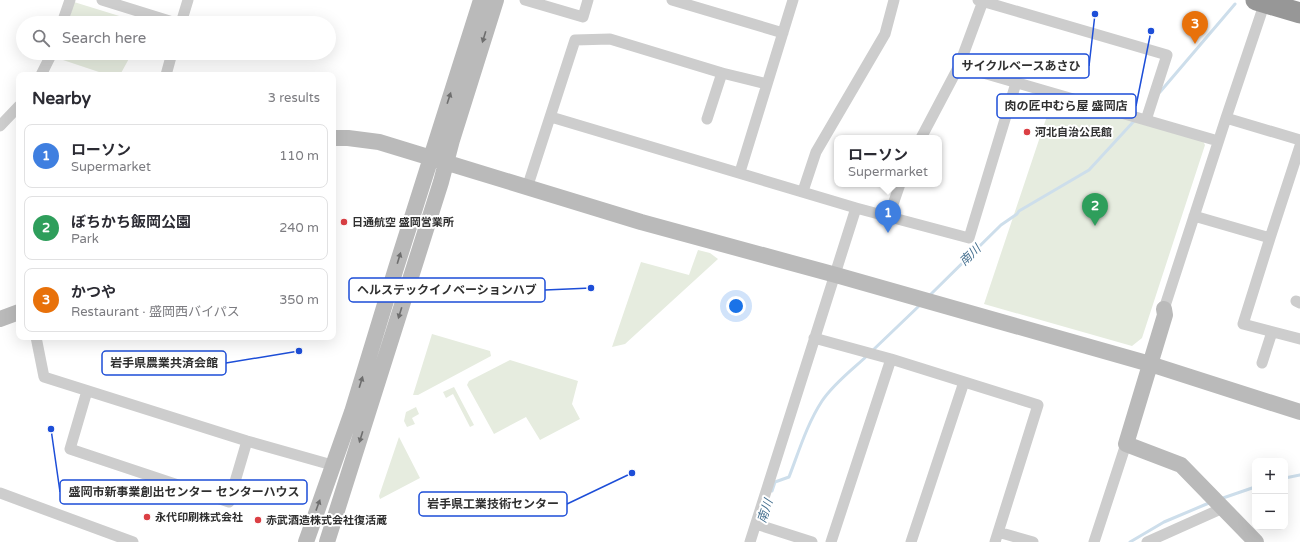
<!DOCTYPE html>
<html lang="en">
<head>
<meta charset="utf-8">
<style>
	:root { --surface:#fff; --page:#f2f2f3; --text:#2b2b33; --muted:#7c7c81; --line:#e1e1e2; --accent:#ea580c }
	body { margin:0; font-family:"Varela Round","Noto Sans JP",sans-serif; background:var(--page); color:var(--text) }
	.controls { position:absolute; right:12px; bottom:12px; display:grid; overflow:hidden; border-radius:8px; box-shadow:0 4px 16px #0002 }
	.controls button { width:36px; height:36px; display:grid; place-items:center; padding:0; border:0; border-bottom:1px solid var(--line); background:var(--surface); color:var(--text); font:20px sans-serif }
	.you { position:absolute; left:736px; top:306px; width:14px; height:14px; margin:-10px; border:3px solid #fff; border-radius:50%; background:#1a73e8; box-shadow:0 0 0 6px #1a73e833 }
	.badge { display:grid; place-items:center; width:26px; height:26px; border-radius:50%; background:var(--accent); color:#fff; font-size:13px; font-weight:700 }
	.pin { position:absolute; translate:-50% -33px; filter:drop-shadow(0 1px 2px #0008) }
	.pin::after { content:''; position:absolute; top:21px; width:14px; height:12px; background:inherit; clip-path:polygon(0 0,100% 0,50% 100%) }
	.popup { position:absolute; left:834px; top:135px; width:108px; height:52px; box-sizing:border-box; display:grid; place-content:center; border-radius:8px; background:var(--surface); filter:drop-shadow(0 1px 3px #0005); font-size:13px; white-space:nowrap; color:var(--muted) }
	.popup b { font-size:15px; color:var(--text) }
	.popup::after { content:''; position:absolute; left:50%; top:100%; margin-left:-8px; border:8px solid transparent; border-top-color:var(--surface) }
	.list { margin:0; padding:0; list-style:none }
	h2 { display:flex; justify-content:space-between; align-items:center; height:52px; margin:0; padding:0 16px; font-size:17px }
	h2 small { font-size:13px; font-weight:400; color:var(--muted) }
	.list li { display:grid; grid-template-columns:26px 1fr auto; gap:12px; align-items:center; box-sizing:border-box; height:64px; margin:0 8px 8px; padding:0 8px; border:1px solid var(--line); border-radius:8px }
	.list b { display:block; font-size:15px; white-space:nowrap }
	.list p { margin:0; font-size:13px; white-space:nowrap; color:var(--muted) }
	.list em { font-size:13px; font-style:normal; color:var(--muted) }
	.icon { flex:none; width:22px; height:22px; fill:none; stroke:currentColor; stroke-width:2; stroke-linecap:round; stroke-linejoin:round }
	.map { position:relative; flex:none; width:1300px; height:542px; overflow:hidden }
	.search { position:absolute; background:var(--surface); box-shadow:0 4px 16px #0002; left:16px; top:16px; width:320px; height:44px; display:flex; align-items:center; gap:10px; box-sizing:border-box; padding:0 14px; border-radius:22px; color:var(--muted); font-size:15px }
	.panel { position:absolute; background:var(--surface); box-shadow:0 4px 16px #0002; left:16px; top:72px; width:320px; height:268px; border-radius:8px }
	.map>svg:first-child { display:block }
	.green { fill:#e6ecdf }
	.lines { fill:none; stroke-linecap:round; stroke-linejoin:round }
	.stream { stroke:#cddeeb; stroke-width:3 }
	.street { stroke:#cdcdcd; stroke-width:11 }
	.secondary { stroke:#bababa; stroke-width:16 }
	.highway { stroke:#979797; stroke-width:21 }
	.oneway { fill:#6e6e6e }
	.poi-dot { fill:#db3f44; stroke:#fff; stroke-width:1.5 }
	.labels { text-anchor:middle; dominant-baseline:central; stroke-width:4; stroke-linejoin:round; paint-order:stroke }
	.poi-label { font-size:11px; font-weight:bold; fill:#303030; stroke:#fff; text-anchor:start }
	.water-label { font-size:12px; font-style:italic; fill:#436e8e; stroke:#fff }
	.leader { fill:none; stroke:#1d4ed8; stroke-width:1.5 }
	.callout-dot { fill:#1d4ed8; stroke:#fff; stroke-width:1.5 }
	.callout { fill:#fff; stroke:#1d4ed8; stroke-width:1.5 }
	.callout-label { font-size:12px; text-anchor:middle; font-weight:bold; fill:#303030 }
</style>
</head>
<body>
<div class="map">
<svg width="1300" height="542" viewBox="0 0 1300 542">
	<rect width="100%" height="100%" fill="#fff"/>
	<!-- green -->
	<path class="green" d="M74,2l68,21h-74z
		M59,53h73l-12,22h-12l-51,-17z
		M1053,98l150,43 2,4 -63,193 -10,8 -148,-42z
		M698,250l12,3 8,6 -93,85 -13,3 29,-85 48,13z
		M432,334l58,17 1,5 -73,39h-5z
		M510,360l68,21 -6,23 8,15 -40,21 -14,-23 -32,17 -27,-49 2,-4z
		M454,387l20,38 -4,2 -17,-33 -7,4 -3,-6z
		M416,407l3,7 -7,4 3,6 -8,3 -3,-6 2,-9z
		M399,437l21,41 -40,21 -1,-3z"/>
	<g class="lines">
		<!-- stream -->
		<path class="stream" d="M1160,92l75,-88
			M930,295l71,-70 16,-11 2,-3 70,-41 46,-50
			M872,351l48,-46
			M1285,478l15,-3
			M772,491l3,-9 14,-5c10,-26 18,-53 33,-76 12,-18 31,-32 46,-46
			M1223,498l32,-11
			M1130,542l34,-20 45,-19"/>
		<!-- street -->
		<path class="street" d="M102,0l74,23
			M525,0l58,17 5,-17
			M672,0l111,33
			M978,0l189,55 -21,65
			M62,23l8,-23
			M181,23l7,-23
			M959,66l259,75
			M41,75l11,-22
			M166,75l6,-22
			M551,117l305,91 113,30 47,-155
			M1226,118l74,22
			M707,119l15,-46
			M0,126l19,-20
			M921,138l38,-72 24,-65
			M740,172l53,-172
			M527,188l48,-148 35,-1 112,34 45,11
			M803,191l13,-39 69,-118 9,-34
			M889,216l11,-32
			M1194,216l76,22 30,-92
			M1270,238l-27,86 57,15
			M1296,301l4,2
			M1164,309l62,-191 39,-116
			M36,337l8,40 203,64 85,24
			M814,338l77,21 147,46 -43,137
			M1262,363l10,-31
			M87,391l-17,58 159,53 18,-61
			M0,493l133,49
			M756,524l56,18
			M998,532l35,10
			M750,542l106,-334
			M831,542l60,-183
			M911,542l53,-160
			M1094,542l32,-98
			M1147,542l76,-34"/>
		<!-- secondary -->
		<path class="secondary" d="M333,138h15l31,4 262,80 195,53 314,89 150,48
			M1164,309l1,6 -39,129 55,21 75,77
			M0,319l19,-7
			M306,542l46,-130 44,-144 85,-268
			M327,542l114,-360 11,-42 44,-140"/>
		<!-- highway -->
		<path class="highway" d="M1256,0l44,13"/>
	</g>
	<!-- one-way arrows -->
	<defs><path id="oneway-solid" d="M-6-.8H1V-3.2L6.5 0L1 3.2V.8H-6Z"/></defs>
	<g class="oneway">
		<use href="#oneway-solid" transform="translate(484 37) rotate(107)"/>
		<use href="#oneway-solid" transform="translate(449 98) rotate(-72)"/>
		<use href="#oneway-solid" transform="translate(399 258) rotate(-73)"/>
		<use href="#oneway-solid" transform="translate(400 313) rotate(107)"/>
		<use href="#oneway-solid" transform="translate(361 382) rotate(-73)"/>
		<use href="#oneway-solid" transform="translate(361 437) rotate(107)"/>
		<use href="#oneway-solid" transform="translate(318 505) rotate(-70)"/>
	</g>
	<!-- markers -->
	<g class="poi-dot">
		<circle cx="1027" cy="132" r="4"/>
		<circle cx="344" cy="222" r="4"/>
		<circle cx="147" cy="517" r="4"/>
		<circle cx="258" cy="520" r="4"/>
	</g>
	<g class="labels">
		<!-- poi labels -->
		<g class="poi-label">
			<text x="1035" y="132">河北自治公民館</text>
			<text x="352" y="222">日通航空 盛岡営業所</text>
			<text x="155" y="517">永代印刷株式会社</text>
			<text x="266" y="520">赤武酒造株式会社復活蔵</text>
		</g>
		<!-- water labels -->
		<g class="water-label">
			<text transform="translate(970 255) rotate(-44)">南川</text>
			<text transform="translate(765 511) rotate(-71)">南川</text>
		</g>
	</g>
	<!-- callouts -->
	<path class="leader" d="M1095 14L1089 66M1151 31L1136 106M591 288L545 290M299 351L226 363M51 429L60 492M632 473L567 504"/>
	<g class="callout-dot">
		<circle cx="1095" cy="14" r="4"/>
		<circle cx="1151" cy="31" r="4"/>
		<circle cx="591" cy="288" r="4"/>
		<circle cx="299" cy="351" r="4"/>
		<circle cx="51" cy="429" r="4"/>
		<circle cx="632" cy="473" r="4"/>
	</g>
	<g class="callout">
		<rect x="953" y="54" width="136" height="24" rx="4"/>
		<rect x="997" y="94" width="139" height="24" rx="4"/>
		<rect x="349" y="278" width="196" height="24" rx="4"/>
		<rect x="102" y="351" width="124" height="24" rx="4"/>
		<rect x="60" y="480" width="247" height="24" rx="4"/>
		<rect x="419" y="492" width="148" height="24" rx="4"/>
	</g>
	<g class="callout-label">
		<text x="1021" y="70">サイクルベースあさひ</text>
		<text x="1066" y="110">肉の匠中むら屋 盛岡店</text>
		<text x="447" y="294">ヘルステックイノベーションハブ</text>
		<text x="164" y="367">岩手県農業共済会館</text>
		<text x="184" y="496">盛岡市新事業創出センター センターハウス</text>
		<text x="493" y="508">岩手県工業技術センター</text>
	</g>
</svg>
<div class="controls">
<button>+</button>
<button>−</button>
</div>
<div class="you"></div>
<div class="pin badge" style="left:888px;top:233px;background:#3f7fe0">1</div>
<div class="popup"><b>ローソン</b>Supermarket</div>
<div class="pin badge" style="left:1095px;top:226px;background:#2e9e5b">2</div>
<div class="pin badge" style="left:1195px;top:44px;background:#e8710a">3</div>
<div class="search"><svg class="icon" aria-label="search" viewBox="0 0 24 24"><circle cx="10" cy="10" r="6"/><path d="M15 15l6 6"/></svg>Search here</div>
<section class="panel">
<h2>Nearby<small>3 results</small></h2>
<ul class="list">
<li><span class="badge" style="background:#3f7fe0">1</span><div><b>ローソン</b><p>Supermarket</p></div><em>110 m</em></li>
<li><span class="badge" style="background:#2e9e5b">2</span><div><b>ぼちかち飯岡公園</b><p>Park</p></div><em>240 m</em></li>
<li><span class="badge" style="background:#e8710a">3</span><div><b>かつや</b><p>Restaurant · 盛岡西バイパス</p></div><em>350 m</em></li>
</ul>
</section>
</div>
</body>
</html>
